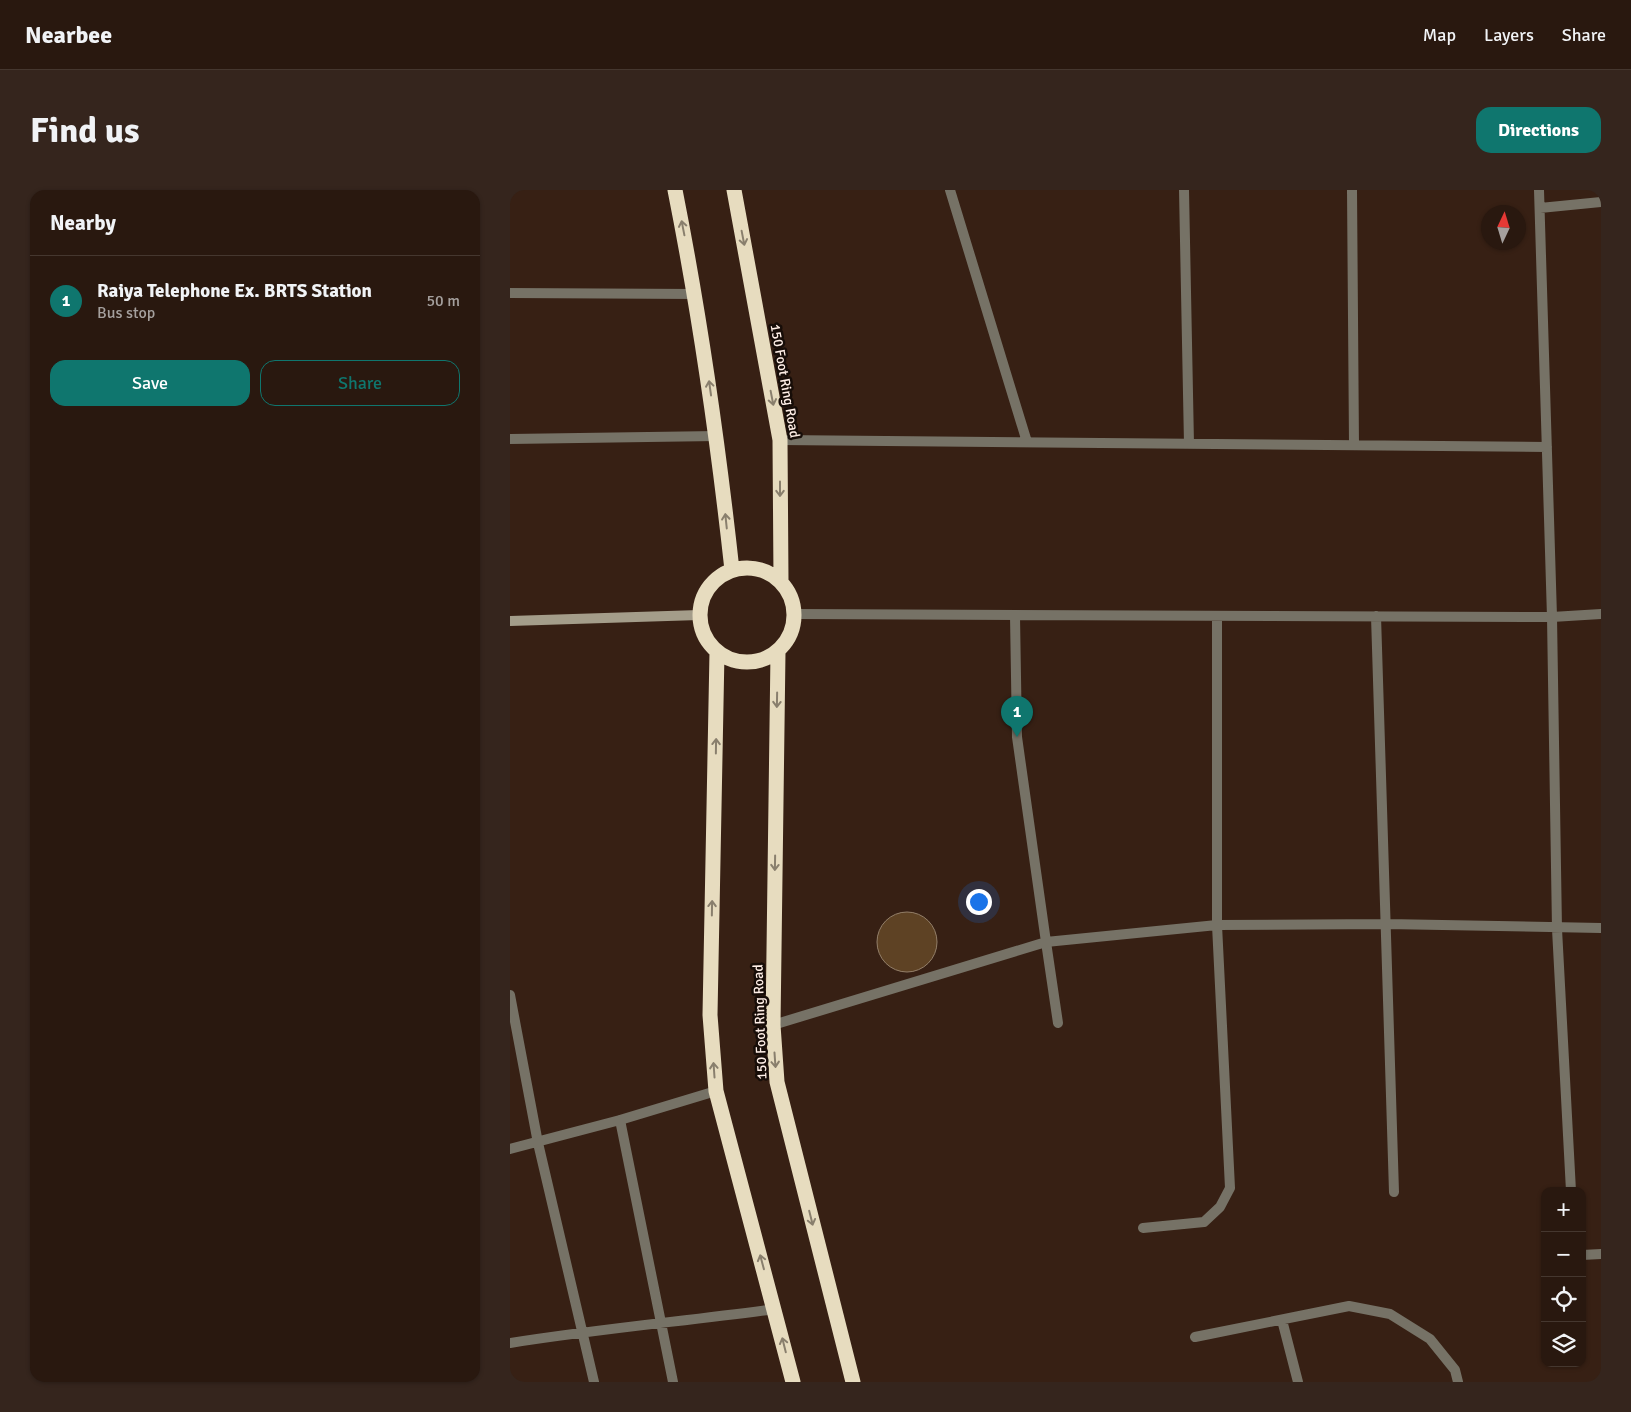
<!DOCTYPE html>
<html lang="en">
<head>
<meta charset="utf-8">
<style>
	:root { --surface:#29180f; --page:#35251d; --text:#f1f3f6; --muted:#a5a09e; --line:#45372f; --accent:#0f766e }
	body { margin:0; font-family:Signika,sans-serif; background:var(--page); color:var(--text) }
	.controls { position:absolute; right:15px; bottom:15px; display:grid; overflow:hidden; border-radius:10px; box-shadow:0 1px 4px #0004 }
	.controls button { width:45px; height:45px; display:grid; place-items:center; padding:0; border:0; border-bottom:1px solid var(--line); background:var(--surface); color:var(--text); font:25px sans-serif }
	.compass { position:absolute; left:971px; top:15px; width:45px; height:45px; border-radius:50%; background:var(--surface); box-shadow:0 1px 4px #0004; rotate:4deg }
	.you { position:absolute; left:468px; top:711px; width:18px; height:18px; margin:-12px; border:4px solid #fff; border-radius:50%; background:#1a73e8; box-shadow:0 0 0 8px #1a73e833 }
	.badge { display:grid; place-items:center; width:32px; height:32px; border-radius:50%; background:var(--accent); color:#fff; font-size:16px; font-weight:700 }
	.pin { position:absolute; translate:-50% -41px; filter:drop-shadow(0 1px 2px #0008) }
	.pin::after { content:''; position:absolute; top:26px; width:18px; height:15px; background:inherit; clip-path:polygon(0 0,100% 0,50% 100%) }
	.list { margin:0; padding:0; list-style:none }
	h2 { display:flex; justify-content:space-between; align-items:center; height:65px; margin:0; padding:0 20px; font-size:21px }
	h2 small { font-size:16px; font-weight:400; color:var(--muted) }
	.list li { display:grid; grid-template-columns:32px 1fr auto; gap:15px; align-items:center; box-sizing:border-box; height:90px; padding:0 20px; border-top:1px solid var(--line) }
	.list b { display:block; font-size:19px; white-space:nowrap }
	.list p { margin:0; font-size:16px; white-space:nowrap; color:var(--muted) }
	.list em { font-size:16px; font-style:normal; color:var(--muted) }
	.actions { display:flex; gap:10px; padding:15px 20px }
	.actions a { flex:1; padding:11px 0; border:1px solid var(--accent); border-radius:15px; text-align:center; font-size:18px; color:var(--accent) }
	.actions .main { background:var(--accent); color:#fff }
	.icon { flex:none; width:28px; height:28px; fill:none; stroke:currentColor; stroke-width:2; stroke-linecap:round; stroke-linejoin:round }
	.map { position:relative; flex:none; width:1091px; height:1192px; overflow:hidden; border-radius:15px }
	header { display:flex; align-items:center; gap:30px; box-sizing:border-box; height:70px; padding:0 25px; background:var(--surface); border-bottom:1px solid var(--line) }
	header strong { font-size:24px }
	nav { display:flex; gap:28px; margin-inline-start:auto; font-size:18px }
	.intro { display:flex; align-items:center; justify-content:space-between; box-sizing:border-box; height:120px; padding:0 30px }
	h1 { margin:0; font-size:35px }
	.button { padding:12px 22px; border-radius:15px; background:var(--accent); color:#fff; font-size:18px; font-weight:700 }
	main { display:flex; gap:30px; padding:0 30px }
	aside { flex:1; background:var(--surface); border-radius:15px; box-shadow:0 1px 4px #0004 }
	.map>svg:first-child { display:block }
	.building { fill:#5e4224; stroke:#937f69 }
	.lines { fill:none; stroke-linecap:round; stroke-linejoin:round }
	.street { stroke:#767266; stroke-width:10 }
	.secondary { stroke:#a49d8a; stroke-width:10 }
	.highway { stroke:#e7dcbf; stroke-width:15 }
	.oneway { stroke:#897f6d }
	.labels { text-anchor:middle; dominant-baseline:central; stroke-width:5; stroke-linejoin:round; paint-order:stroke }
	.street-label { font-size:14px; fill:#ffefe7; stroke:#170d08 }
</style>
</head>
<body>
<header>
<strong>Nearbee</strong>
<nav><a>Map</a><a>Layers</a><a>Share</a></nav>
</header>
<div class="intro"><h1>Find us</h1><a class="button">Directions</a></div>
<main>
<aside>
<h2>Nearby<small></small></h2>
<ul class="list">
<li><span class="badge">1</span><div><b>Raiya Telephone Ex. BRTS Station</b><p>Bus stop</p></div><em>50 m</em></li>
</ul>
<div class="actions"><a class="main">Save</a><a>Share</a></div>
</aside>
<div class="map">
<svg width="1091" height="1192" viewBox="0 0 1091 1192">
	<rect width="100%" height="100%" fill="#372014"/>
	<!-- building -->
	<path class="building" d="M367 752a30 30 0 1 1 60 0a30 30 0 1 1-60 0Z"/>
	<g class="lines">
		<!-- street -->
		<path class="street" d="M440,0l77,252
			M674,0l5,254
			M842,0l2,255
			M1029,0l13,427 5,312 14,262
			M1030,18l61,-6
			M0,103l186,1
			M0,249l207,-3
			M270,250l767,7
			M285,424l757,3 49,-3
			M505,426l2,121 29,205 171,-17 170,-1 214,4
			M866,426l18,576
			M0,805l28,148 56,239
			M263,835l273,-83 12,81
			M110,930l53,262
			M0,959l110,-29 96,-29
			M633,1038l61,-6 16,-15 10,-19 -13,-263v-309
			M1072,1065l19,-1
			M772,1130l16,62
			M685,1147l154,-31 41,8 40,25 25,31 3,12
			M0,1153c88,-14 176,-22 265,-34"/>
		<!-- secondary -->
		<path class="secondary" d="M0,431l189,-6"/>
		<!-- highway -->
		<path class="highway" d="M165,0c25,126 43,252 57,380
			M224,0l46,250 1,140
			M190 425a47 47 0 1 1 94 0a47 47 0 1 1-94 0Z
			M207,462l-7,363 6,76 77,291
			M268,462l-5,373 4,57 76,300"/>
	</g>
	<!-- one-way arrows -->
	<defs><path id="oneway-shaft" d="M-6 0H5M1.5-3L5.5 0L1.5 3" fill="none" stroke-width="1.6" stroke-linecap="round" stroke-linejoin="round" transform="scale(1.25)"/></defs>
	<g class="oneway">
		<use href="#oneway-shaft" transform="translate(173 38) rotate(-101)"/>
		<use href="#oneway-shaft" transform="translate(233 48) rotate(79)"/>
		<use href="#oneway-shaft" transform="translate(200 198) rotate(-98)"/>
		<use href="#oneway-shaft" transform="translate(262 208) rotate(79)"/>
		<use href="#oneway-shaft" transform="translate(270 299) rotate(90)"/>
		<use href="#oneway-shaft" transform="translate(216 331) rotate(-96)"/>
		<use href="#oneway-shaft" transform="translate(267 510) rotate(91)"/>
		<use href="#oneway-shaft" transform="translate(206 556) rotate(-89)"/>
		<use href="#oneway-shaft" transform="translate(265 673) rotate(91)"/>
		<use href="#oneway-shaft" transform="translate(202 718) rotate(-89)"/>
		<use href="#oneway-shaft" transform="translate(265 870) rotate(86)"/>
		<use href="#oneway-shaft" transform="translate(204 880) rotate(-94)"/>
		<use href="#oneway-shaft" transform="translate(301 1028) rotate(76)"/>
		<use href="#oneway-shaft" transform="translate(252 1072) rotate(-105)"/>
		<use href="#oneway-shaft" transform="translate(274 1155) rotate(-104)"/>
	</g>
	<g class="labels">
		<!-- street labels -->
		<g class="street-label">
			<text transform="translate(275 191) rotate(80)">150 Foot Ring Road</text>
			<text transform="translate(250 832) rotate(-92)">150 Foot Ring Road</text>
		</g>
	</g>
</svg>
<div class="controls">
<button>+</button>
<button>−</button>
<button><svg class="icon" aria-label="locate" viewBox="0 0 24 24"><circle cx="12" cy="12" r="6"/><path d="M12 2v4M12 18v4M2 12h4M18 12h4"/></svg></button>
<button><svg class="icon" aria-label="layers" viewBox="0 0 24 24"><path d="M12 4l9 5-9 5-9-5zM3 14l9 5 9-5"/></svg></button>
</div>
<svg class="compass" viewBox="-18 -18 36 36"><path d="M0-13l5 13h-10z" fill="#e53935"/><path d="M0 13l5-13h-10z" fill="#a5a09e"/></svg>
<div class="you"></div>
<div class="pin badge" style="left:507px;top:547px">1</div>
</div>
</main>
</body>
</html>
